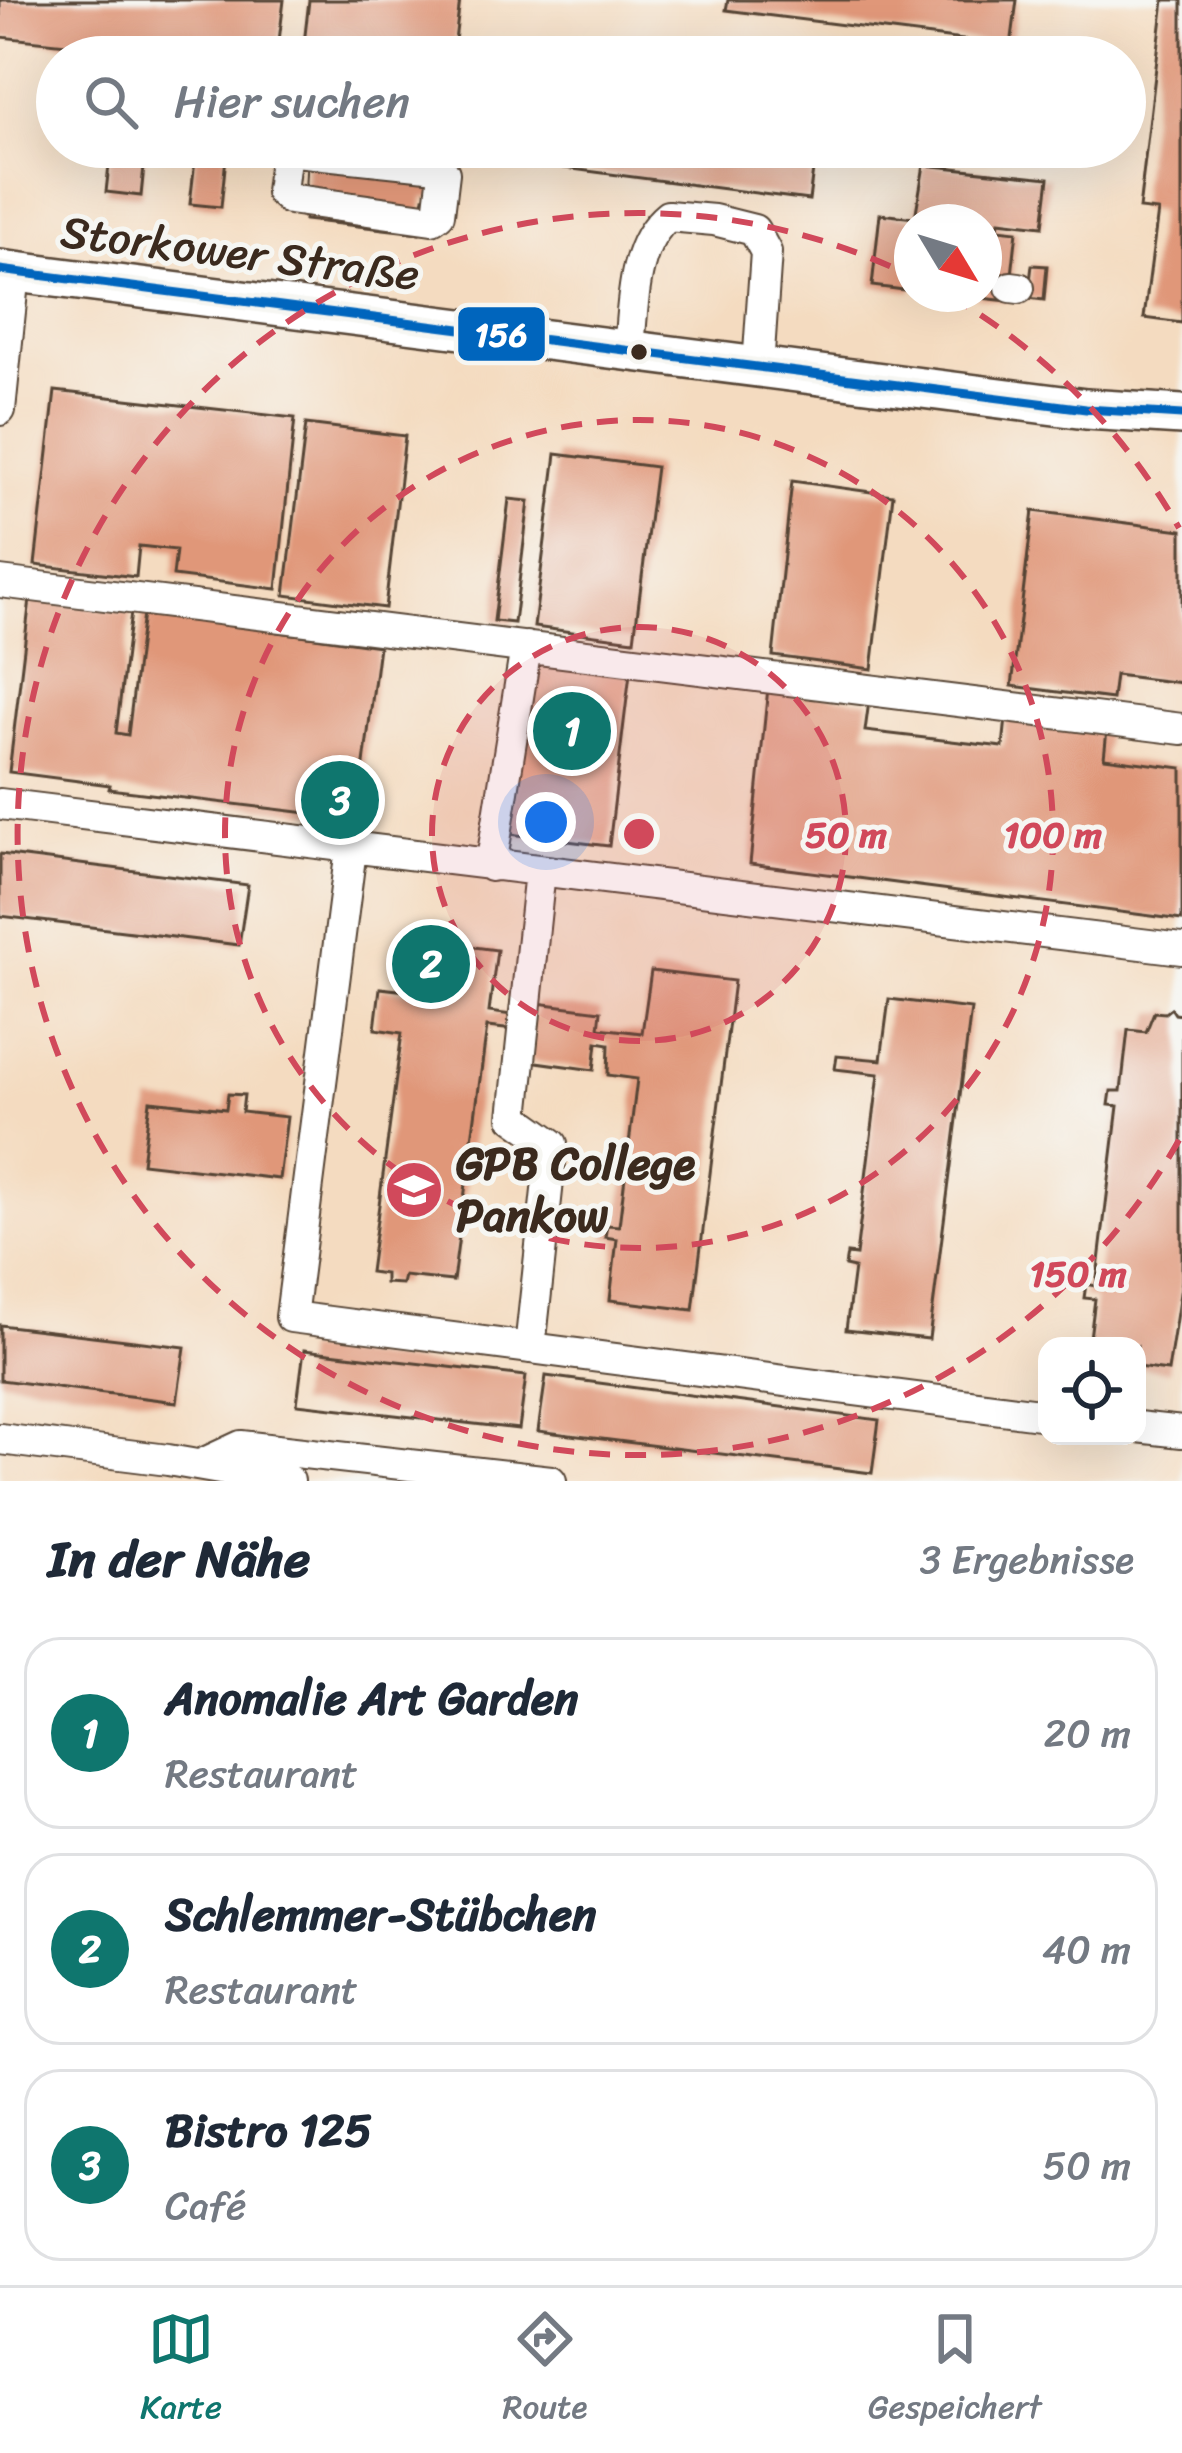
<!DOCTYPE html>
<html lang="de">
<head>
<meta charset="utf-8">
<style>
	:root { --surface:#fff; --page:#f6f6f7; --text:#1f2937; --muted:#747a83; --line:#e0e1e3; --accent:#0f766e }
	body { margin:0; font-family:Sriracha,sans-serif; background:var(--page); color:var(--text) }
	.controls { position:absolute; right:36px; bottom:36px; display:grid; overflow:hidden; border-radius:24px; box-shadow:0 12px 48px #0002 }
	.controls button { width:108px; height:108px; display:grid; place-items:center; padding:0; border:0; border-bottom:3px solid var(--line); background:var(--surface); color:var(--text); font:60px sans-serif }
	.compass { position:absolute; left:894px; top:204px; width:108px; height:108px; border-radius:50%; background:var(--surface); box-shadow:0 12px 48px #0002; rotate:128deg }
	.you { position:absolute; left:546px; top:822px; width:42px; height:42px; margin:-30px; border:9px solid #fff; border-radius:50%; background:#1a73e8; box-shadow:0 0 0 18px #1a73e833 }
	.badge { display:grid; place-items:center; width:78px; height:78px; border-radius:50%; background:var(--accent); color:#fff; font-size:39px; font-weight:700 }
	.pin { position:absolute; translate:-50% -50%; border:6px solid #fff; box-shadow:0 3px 12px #0006 }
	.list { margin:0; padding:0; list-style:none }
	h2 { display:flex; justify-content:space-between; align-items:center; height:156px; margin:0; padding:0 48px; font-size:51px }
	h2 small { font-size:39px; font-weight:400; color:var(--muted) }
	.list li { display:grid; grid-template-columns:78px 1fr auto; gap:36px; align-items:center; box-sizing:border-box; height:192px; margin:0 24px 24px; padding:0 24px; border:3px solid var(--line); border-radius:36px }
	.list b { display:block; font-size:45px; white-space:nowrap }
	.list p { margin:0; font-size:39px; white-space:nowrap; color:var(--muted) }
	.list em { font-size:39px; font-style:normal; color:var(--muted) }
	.icon { flex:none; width:66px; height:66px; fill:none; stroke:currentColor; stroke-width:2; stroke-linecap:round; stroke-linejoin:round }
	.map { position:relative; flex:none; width:1182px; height:1481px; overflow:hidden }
	.search { position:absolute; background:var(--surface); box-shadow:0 12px 48px #0002; left:36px; right:36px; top:36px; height:132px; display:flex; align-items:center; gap:30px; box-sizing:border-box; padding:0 42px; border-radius:66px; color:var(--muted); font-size:45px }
	.sheet { height:804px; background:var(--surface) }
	nav { display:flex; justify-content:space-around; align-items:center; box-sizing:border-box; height:168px; border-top:3px solid var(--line); background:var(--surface); font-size:33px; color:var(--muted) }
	nav a { display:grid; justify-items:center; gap:6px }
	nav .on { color:var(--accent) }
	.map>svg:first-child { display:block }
	.building { fill:#e09779 }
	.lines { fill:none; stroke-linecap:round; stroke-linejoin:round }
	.minor-casing { stroke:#574536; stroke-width:34 }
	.major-casing { stroke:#574536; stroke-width:44 }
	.minor { stroke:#fff; stroke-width:30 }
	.major { stroke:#fff; stroke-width:39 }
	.bus-1-casing { stroke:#f6f6f2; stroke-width:18 }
	.bus-1 { stroke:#0065bd; stroke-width:9 }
	.ring { fill:none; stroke:#d1495b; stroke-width:6; stroke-dasharray:21 15 }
	.bus-dot { fill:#3b2a1e; stroke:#f6f6f2; stroke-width:4.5 }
	.labels { text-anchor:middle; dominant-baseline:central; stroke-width:10; stroke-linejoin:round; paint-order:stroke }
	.street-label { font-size:45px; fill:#3b2a1e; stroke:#f6f6f2 }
	.poi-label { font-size:45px; font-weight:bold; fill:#3b2a1e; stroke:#f6f6f2; text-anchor:start }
	.centre { fill:#d1495b; stroke:#f6f6f2; stroke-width:6 }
	.ring-label { font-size:36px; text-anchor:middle; font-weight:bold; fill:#d1495b; stroke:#f6f6f2; stroke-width:10; stroke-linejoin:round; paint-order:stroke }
	.line-badge { stroke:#f6f6f2; stroke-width:4.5 }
	.badge-label { font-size:33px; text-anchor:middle; font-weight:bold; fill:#fff }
</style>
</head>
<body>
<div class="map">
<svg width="1182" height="1481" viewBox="0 0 1182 1481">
	<rect width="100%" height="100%" fill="#f6f6f2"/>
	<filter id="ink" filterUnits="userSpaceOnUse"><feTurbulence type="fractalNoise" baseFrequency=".00833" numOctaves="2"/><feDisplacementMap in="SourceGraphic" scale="24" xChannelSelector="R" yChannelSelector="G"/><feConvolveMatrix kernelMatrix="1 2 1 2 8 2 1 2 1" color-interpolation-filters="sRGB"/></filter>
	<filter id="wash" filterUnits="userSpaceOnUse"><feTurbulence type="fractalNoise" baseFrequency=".004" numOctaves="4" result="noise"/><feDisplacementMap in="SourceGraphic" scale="48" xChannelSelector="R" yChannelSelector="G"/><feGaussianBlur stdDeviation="2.7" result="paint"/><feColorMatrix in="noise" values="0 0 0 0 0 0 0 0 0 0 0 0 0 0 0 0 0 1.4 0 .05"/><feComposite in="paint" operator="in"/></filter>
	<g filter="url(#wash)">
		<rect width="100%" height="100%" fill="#f4dbc0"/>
		<g id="blocks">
			<!-- building -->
			<path class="building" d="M0,0h284l-7,57h-87l-190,-20z
				M309,0h151l-7,57h-37l-112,-13z
				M728,0h289l-6,46 -285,-36z
				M1164,0h18v323l-38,-5 14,-107 -19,-2z
				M111,147h35l-5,49 -35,-4z
				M181,147h46l-6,60 -31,-3 6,-52z
				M528,147h288l-7,53 -283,-37z
				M307,163l129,16 -3,19 -9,-1 -5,36 -115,-13z
				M924,165l125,13 -6,48 -44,-5 -1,8 19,2 -8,70 -38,-4 13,-3v-72h-72v69l-40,-5 8,-72 35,4z
				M1032,265l15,1 -3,34 -16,-2z
				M55,391l240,27 -18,171 -104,-13 3,-26 -37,-4 -3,31 -101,-12z
				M306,424l99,12 -20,172 -100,-13z
				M556,454l100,13 -22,173 -100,-13z
				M792,481l101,14 -21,174 -99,-13z
				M509,499l20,2 -15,122 -20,-2z
				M1033,511l149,19v153l-67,-8 -3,24 -100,-13z
				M30,599l101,13 -15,121 12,2 15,-122 236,33 -22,173 -248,-30 1,-4 -101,-13z
				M529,661l101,12 -21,173 -100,-12z
				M768,688l101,13 -4,30 138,16 3,-29 101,12 -3,28 78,10v152l-432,-56z
				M0,854l248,31 -9,60 -239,-29z
				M414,939l83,11 -8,62 46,6 2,-15 64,8 -2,17 43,5 9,-62 83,10 -41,329 -83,-10 7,-61 -12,-2 2,-12 12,1 18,-147 -29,-4 1,-31 -12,-2 -3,28 -65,-9 4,-29 -46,-5 -34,254 -49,-5 -2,8 -17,-1v-9l-15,-2 32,-239 -27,-4 5,-41 27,3z
				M889,999l82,10 -42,330 -83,-9 8,-62 -9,-2 2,-12 9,1 23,-181 -44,-5 2,-13 44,4z
				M1171,1008l4,6 7,1v265l-14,91 -31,-4v-21h-48l6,-47 -11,-1 2,-14 10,2 22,-180 -9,-1 2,-14h10l7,-61 18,2 8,-20 11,1z
				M228,1094l16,1 -2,17 45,5 -8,62 -137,-16 8,-62 76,8z
				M0,1325l185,22 -8,55 -177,-22z
				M304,1350l222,26 -7,53 -222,-25z
				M546,1376l333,44 -7,53 -334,-42z"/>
		</g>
	</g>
	<g filter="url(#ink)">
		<use href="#blocks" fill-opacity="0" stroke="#574536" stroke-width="3"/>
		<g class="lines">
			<defs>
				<path id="minor" d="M261,147l25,3 151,16 7,7 -5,41 -7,5 -143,-20 -8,-7 5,-42
					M1011,287l8,1
					M629,350c4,-44 3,-105 39,-134l46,4 40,10 12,22 -8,115
					M0,410l14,-138
					M0,582l1182,147
					M0,804l1182,145
					M351,849l-60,468 756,98
					M491,866l35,-219
					M530,1348l22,-204 -38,-27 26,-246
					M1137,1427l45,5
					M0,1439l168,21 121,21
					M200,1465l41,-19 310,35"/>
				<path id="major" d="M0,270l1086,139 96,6"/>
			</defs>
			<!-- minor casing -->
			<use href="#minor" class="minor-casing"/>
			<!-- major casing -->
			<use href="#major" class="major-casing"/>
			<!-- minor -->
			<use href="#minor" class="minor"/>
			<!-- major -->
			<use href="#major" class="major"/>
			<defs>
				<path id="bus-1" d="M0,270l1086,139 96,6"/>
			</defs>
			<!-- bus-1 casing -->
			<use href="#bus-1" class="bus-1-casing"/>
			<!-- bus-1 -->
			<use href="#bus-1" class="bus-1"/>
		</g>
	</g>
	<!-- distance rings -->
	<circle cx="639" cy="834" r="207" fill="#d1495b" fill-opacity=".12"/>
	<g class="ring">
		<circle cx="639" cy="834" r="207"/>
		<circle cx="639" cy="834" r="414"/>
		<path d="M1179 1140A621 621 0 1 1 911 276M950 296A621 621 0 0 1 1179 528"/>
	</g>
	<!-- icons -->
	<defs>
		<symbol id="university-disc" viewBox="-11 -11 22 22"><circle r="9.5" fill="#d1495b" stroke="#f6f6f2"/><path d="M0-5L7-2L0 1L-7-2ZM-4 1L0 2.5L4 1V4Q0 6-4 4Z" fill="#fff"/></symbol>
	</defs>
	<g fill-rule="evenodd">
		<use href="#university-disc" x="381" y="1157" width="66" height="66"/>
	</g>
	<!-- markers -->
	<circle class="bus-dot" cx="639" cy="352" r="10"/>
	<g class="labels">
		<!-- street labels -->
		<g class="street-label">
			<text transform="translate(240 253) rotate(7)">Storkower Straße</text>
		</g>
		<!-- poi labels -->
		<g class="poi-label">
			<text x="456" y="1164">GPB College<tspan x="456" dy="52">Pankow</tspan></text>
		</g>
	</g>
	<circle cx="639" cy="834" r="18" class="centre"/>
	<g class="ring-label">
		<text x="846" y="847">50 m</text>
		<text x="1053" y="847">100 m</text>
		<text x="1078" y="1286">150 m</text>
	</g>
	<rect class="line-badge" x="456" y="305" width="91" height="58" rx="12" fill="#0065bd"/>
	<g class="badge-label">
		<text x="501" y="346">156</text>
	</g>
</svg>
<div class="controls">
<button><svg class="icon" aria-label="locate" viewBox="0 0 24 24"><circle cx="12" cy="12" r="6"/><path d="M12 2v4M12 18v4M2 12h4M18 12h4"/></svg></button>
</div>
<svg class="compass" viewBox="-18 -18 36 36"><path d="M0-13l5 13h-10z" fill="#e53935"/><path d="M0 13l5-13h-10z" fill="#747a83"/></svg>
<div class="you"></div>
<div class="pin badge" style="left:572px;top:731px">1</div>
<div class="pin badge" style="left:431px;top:964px">2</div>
<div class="pin badge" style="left:340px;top:800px">3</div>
<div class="search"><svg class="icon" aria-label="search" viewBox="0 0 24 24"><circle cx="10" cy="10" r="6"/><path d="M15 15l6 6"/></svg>Hier suchen</div>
</div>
<section class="sheet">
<h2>In der Nähe<small>3 Ergebnisse</small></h2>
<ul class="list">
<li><span class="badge">1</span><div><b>Anomalie Art Garden</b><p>Restaurant</p></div><em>20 m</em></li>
<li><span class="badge">2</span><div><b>Schlemmer-Stübchen</b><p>Restaurant</p></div><em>40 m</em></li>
<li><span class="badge">3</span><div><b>Bistro 125</b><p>Café</p></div><em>50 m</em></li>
</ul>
</section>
<nav>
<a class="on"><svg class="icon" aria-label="map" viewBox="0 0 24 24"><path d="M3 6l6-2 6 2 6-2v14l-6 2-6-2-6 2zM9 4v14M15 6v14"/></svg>Karte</a>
<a><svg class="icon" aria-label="directions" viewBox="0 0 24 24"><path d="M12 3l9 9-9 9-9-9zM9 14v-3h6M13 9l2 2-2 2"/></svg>Route</a>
<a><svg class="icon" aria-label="saved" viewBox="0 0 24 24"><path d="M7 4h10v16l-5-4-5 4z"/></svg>Gespeichert</a>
</nav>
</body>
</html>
